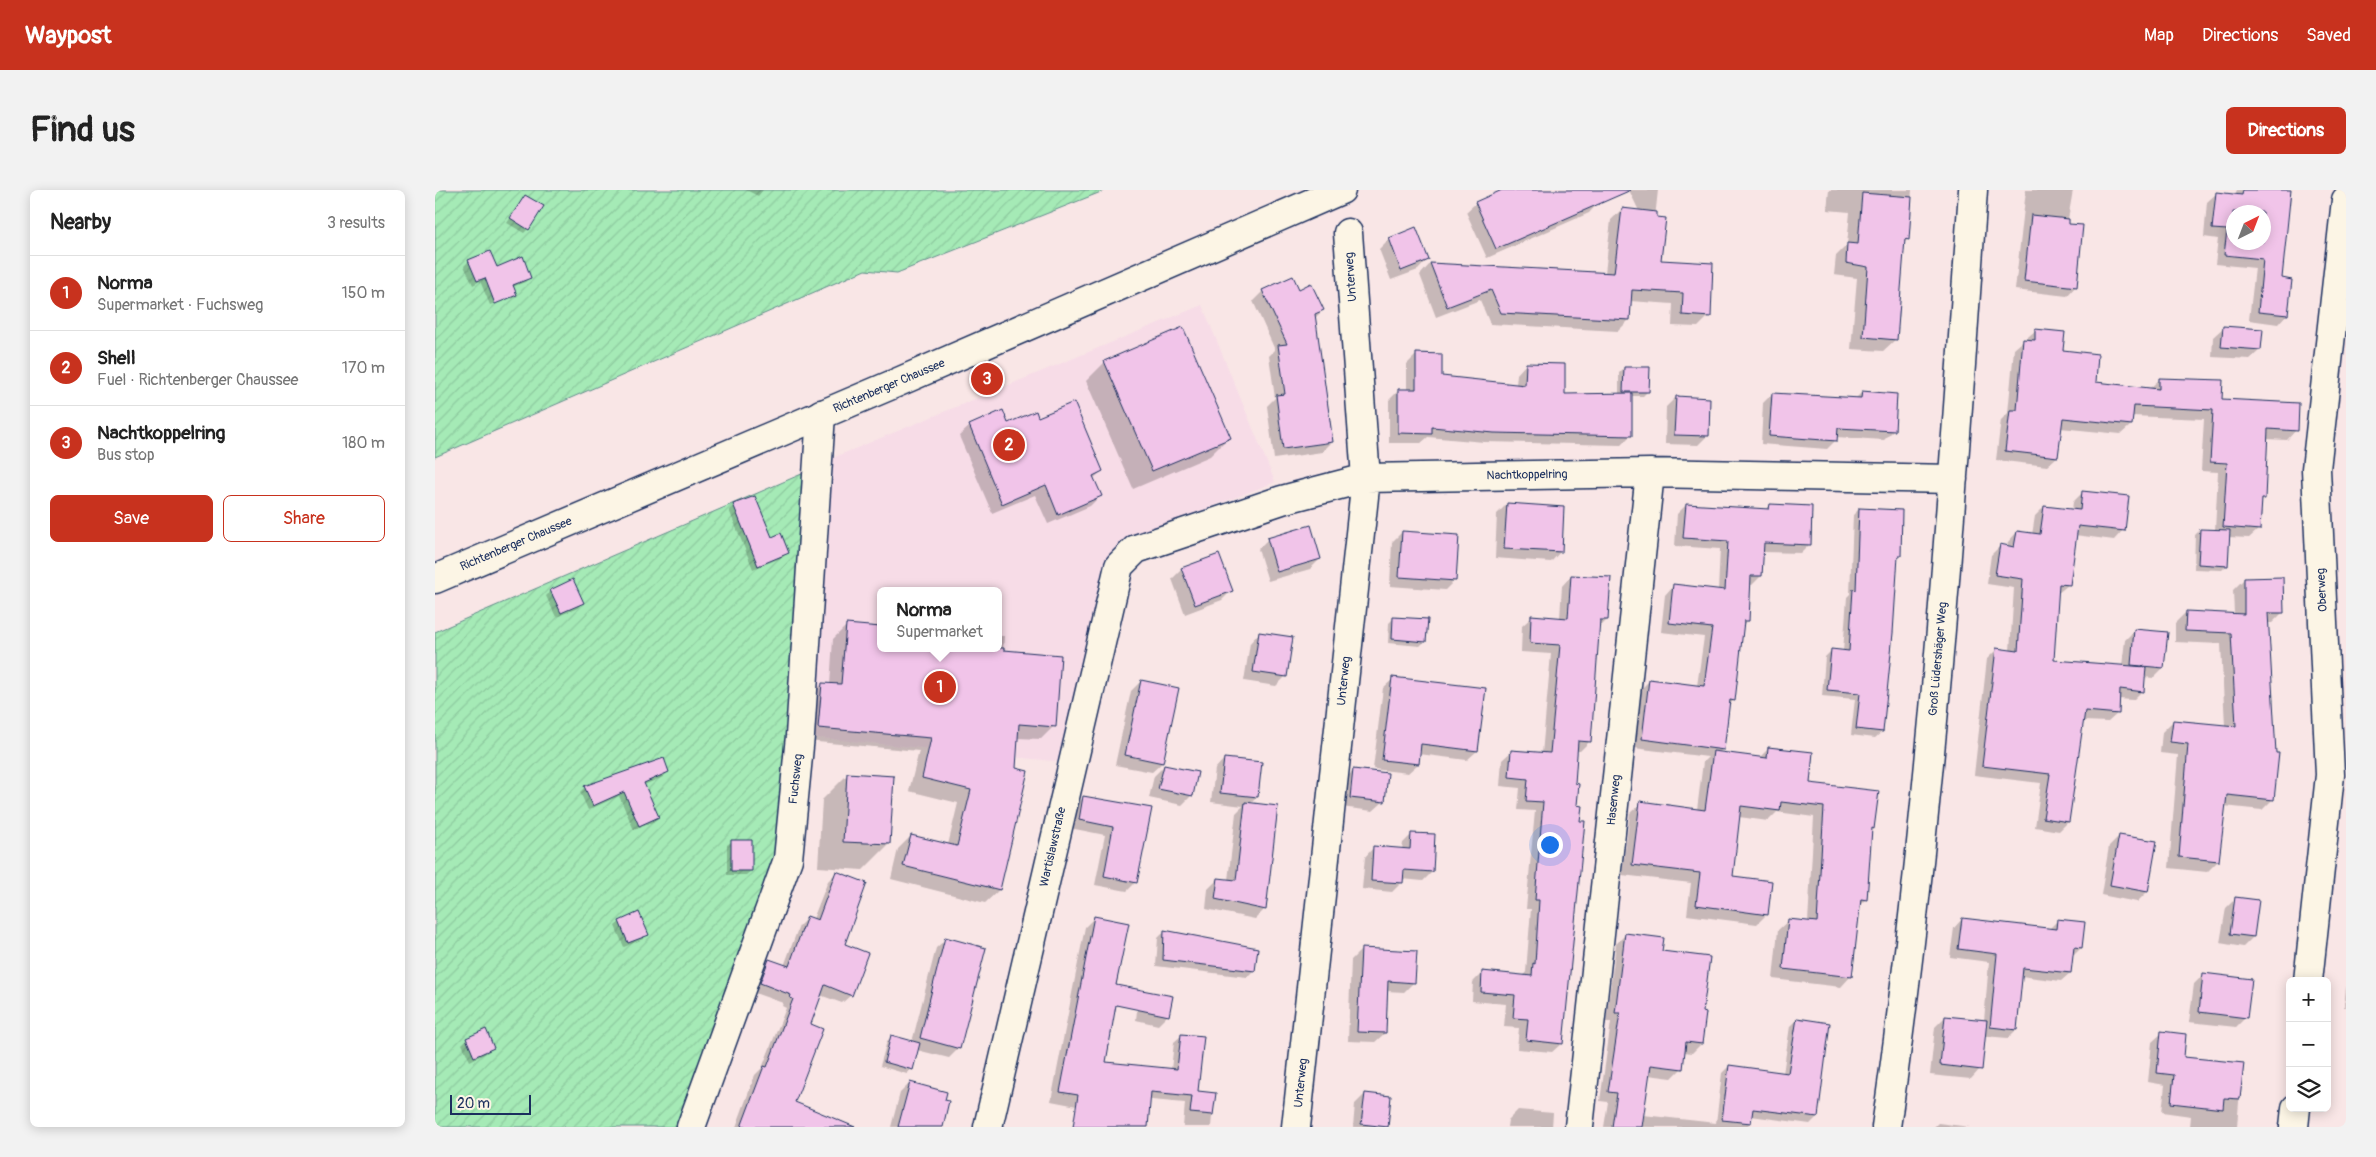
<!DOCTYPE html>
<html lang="en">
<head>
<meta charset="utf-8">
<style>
	:root { --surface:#fff; --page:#f2f2f2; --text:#222; --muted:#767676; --line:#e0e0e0; --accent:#c8321e }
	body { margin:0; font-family:Pangolin,sans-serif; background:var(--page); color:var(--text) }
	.controls { position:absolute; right:15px; bottom:15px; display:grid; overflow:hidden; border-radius:8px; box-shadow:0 2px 12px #0003 }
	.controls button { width:45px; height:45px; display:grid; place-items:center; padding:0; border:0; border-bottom:1px solid var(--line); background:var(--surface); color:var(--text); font:25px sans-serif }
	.compass { position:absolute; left:1791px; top:15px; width:45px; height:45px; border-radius:50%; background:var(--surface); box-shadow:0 2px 12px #0003; rotate:42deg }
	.scale { position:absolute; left:15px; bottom:12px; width:81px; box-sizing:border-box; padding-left:5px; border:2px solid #1b2f5e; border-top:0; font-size:14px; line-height:18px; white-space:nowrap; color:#1b2f5e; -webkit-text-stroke:4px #fcf5e5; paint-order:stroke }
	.you { position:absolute; left:1114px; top:654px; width:18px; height:18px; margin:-12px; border:4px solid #fff; border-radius:50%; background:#1a73e8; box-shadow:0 0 0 8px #1a73e833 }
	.badge { display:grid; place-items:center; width:32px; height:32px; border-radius:50%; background:var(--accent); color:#fff; font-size:16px; font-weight:700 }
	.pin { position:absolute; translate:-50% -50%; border:2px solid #fff; box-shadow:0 1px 5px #0006 }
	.popup { position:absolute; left:442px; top:397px; width:125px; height:65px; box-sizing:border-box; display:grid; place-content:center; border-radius:8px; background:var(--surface); filter:drop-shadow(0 1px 4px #0005); font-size:16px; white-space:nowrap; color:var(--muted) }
	.popup b { font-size:19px; color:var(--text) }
	.popup::after { content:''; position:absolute; left:50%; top:100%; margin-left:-10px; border:10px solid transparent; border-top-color:var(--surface) }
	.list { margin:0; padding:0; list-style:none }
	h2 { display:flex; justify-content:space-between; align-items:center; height:65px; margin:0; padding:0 20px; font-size:21px }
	h2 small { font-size:16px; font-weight:400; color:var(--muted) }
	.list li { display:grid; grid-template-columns:32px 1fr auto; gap:15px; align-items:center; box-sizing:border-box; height:75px; padding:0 20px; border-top:1px solid var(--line) }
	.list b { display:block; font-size:19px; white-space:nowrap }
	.list p { margin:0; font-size:16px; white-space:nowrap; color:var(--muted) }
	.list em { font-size:16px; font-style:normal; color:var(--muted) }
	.actions { display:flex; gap:10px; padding:15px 20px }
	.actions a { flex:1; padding:11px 0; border:1px solid var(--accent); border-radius:8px; text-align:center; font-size:18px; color:var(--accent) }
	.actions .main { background:var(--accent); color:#fff }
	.icon { flex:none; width:28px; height:28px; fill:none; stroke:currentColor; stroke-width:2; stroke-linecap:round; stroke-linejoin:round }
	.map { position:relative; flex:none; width:1911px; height:937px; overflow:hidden; border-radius:8px }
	header { display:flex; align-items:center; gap:30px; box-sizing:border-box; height:70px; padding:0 25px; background:var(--accent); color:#fff }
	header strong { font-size:24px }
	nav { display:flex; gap:28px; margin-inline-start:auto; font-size:18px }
	.intro { display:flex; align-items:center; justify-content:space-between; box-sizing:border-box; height:120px; padding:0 30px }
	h1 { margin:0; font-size:35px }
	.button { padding:12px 22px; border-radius:8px; background:var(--accent); color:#fff; font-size:18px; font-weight:700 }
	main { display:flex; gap:30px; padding:0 30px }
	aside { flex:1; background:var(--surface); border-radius:8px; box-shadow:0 2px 12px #0003 }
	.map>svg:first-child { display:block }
	.built { fill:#f7dce7; fill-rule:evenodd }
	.garden { fill:url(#garden-furrows); stroke:#608c8a }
	.shadow { fill:#0003; fill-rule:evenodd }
	.building { fill:#f1c4e9; stroke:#1b2f5e; fill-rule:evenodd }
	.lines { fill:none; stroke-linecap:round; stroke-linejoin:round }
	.minor-casing { stroke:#1b2f5e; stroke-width:31 }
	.tertiary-casing { stroke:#1b2f5e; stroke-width:31 }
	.minor { stroke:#fcf5e5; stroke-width:28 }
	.tertiary { stroke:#fcf5e5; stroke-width:28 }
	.labels { text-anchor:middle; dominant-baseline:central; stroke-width:4; stroke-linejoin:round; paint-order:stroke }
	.street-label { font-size:12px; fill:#1b2f5e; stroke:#fcf5e5 }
</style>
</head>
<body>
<header>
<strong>Waypost</strong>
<nav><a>Map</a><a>Directions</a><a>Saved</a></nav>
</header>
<div class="intro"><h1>Find us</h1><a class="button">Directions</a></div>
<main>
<aside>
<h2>Nearby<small>3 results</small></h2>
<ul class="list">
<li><span class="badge">1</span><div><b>Norma</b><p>Supermarket · Fuchsweg</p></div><em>150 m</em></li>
<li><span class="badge">2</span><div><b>Shell</b><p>Fuel · Richtenberger Chaussee</p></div><em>170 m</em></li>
<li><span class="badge">3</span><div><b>Nachtkoppelring</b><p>Bus stop</p></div><em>180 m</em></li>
</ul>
<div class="actions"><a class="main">Save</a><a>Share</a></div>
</aside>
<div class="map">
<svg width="1911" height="937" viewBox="0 0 1911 937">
	<defs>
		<pattern id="garden-furrows" width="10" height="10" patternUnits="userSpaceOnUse" patternTransform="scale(1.25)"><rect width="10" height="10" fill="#a5eab6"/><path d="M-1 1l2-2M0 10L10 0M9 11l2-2" fill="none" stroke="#8dc99f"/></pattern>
	</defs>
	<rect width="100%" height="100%" fill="#f9e6e6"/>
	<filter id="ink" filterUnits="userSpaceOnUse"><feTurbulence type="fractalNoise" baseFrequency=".02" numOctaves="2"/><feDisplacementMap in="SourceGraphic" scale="10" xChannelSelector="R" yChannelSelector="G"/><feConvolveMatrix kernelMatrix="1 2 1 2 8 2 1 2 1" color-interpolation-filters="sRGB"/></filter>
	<g filter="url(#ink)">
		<!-- built -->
		<path class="built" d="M767,115l73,177 -148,58 -64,222 -263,-26 30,-277zM446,401h118v57h-118z"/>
		<!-- garden -->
		<path class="garden" d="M0,0h671l-209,83 -32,-3 -430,187z
			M369,283l-16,386 -97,268h-256v-495z"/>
		<!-- shadow -->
		<path class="shadow" d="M311,0h17l-5,6z
			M1070,0h87l6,13 -9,10 -102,45 -21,-46 10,-9z
			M1194,0h29l-3,28 4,43 50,55 -11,11 -26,-1 1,-22 -43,-3 -1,19 -11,11 -128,-7 -10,-24 -44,17 -16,-42 10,-11 175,9 6,-53 11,-11 17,2z
			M1394,0h83l-4,49 -5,5 -7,95 -13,12 -32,-2 6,-71 -23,-3 2,-19 11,-11 3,-33 -23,-2z
			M1591,0h47l-6,35 9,61 -9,10 -52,-6z
			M1802,0h53l-10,90 7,34 -9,10 -29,-4 6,-52 -40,-4 3,-25 -14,-2 3,-35 10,-9 17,3zM1798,22h30v30h-30z
			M90,6l3,33 -4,4 -17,-10z
			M981,39l11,31 -9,10 -27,10 -12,-31 10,-10z
			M34,71l27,7 34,9 -5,5 -13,5 4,8 -4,4v-3l-22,9 -10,-24 -7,4 -9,-19z
			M828,101h35l25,19 -8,8 17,124 -10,10 -48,7 -7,-53 8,-8 -6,-42 6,-6 -22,-49z
			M1788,138l37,22 -10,9 -38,-2 1,-20z
			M1601,140l26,21 32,32 56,5 10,-9 136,51 -9,10 -20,-1 -3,60 -4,4 -1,26 -10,9 -21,-1 -1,28 -5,5 -28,-1 1,-34 5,-5 15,1 3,-59 -17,-1 3,-52 -72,-3 -1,9 -10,9 -61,-6 -3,29 -10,9 -51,-6 5,-40 7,-7 6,-64z
			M982,164l24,23 75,8 1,-11 9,-10 37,31h56v-22l5,-5 24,23 -5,5h-13l1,39 -10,10 -137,-3 -56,-5 -7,6h-32v-43l10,-10h8v-26z
			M670,172l124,75 -19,19 -77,33 -47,-108z
			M1427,202l34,3 -3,36 -9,9 -48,-3v3l-9,9 -66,-5 2,-41 9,-9 83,5z
			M1241,207l31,39 -9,9 -33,-1 1,-37z
			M603,228l64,53 -9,8 7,17 -10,10 -42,18 -13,-29 -43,18 -33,-77 11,-10 37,-1z
			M1647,303l41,37 -9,10 -39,-5 -7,50 -11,9 -4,67 69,5 3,-26 10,-10 28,38 -10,10 -9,-1 -2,14 -9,9 -15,-1v14l-10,9 -25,-1 -15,101 -9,9 -24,-4 6,-44 -67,-8 13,-116 9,-9 14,1 4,-63 -27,-4 4,-29 9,-9 7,1 1,-5 9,-10 15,3 3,-19 9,-9 28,3 1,-8z
			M1072,314l53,48 -9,10 -56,-4 2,-44z
			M299,315l37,34 16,13 -4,5 -30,12 -24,-59z
			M1251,315l79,5 5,-4 40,38 -9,9 -39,-1 -1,24 -9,9 -3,-1 -2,36 -4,5 -9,75 -6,6 -5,43 -4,4 40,5 10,-10 39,36 65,44 -2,3 -5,68 -7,7 -8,70 -10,11 -68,-8 5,-49 11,-10 19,2 6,-105 -37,-5 -9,9 -29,-4 -8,60 36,37 -10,10 -70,-9 4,-32 -69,-8 8,-62 11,-10 56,7 6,-48 5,-5 -74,-9 7,-59 9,-9 47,6 7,-49 -43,-5 4,-37 8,-9 45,5 2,-42 -45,-3 2,-32z
			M1424,319l40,47 -3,3 -14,173 -7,6 -24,-3 4,-36 -33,-3 3,-39 7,-7 11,2 4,-55 3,-3 3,-79z
			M967,342l53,48 -10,10 -55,-4 2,-44z
			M833,349l52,20 -10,10 -42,12 -10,-32z
			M747,379l50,21 -10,10 -37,14 -13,-35z
			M1136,386l36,44 -8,8 -10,114 -9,9h-4l-14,292 -10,9 -35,-3 2,-21 -15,-1 2,-23 -34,-3 1,-19 10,-10 40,4 3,-4 5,-63h-5l9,-98 -17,-1 2,-22 -20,-2 2,-26 10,-9 30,3 9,-100 -30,-2 1,-26 10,-9 28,1 2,-32z
			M1809,389l39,33 -11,11h-5l6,176 -11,11 -38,-4 -6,55 -11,11 -38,-4 9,-113 -18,-2 2,-21 11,-11 52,5 -4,-82 -46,-2v-19l11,-11 48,2 -1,-24z
			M116,401l31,12 -4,5 -22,9 -10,-21z
			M959,428l31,23 -5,5 -32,-3 1,-20z
			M412,435l34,3v20h118v-12h5l-1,16 51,74 -13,13 -24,-1 -18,152 -14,13 -94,-24 7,-30 13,-13 37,9 10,-42 -49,-12 10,-40 -113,-10 3,-44 13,-13 8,1 3,-46z
			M824,443l27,43 -10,10 -32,-5 6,-38z
			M958,489l84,72 -10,9 -48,-6 -1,10 -10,9 -35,-4 10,-81z
			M706,491l21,82 -10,9 -37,-7 16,-74z
			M789,569l33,38 -7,7 15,105 -10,10 -49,-10 2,-20 10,-10 10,1 8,-67 7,-7 -32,-4 4,-33z
			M729,576l28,29 -10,10 -33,-7 5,-22z
			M919,580l29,32 -10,9 -32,-4 3,-27z
			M233,582l-5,5 -19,8 13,32 -4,5 -19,8 -15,-34 -31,14 -8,-18 5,-5z
			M413,584l41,70 -26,26 -45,-3 4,-67z
			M648,608l67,11 -14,73 -9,9 -32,-6 10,-50 -35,-7 4,-21z
			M977,644l20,38 -9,9 -21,-2 -1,4 -9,9 -30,-3 3,-32 8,-9 29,2 1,-7z
			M1684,646l28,56 -10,10 -36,-7 8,-49z
			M297,651l19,30 -5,4h-19v-30z
			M401,683l7,72 8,50 -9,8 -22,-8 -11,30 -16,78 63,24h-120l19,-52 7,-7 24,-60 -4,-2 1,-3 -31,-11 8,-23 9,-9 15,6 15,-40 9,-9 5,2 15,-38z
			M1801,708l17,39 -10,10 -23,-4 6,-35z
			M660,727l32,7 -30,174 -10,10 -36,-7 34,-174z
			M1527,729l87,10 9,-9 23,28 -8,8 -3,17 -9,8 -40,-5 -5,54 -8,8 -24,-2 -4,33 -9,10 -41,-4 5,-48 10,-10 39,4 5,-59 -39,-5 4,-29z
			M185,732l27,12 -4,5 -19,8 -9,-21z
			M730,741l89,39 -7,7 -91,-11 2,-28z
			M1190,745l35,18 42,60 -1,31 -9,9 -8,-1 -3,17 -9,9 -24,-3 -5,40 73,8 6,-50 7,-7 54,8 7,-48 7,-7 32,5 -12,93 -7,7 -59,-8 -1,7 -4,4h-142l4,-25 -8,-1 11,-79h-5l10,-78z
			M511,749l13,109 -10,10 -32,-8 -6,19 -4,5 -27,-8 7,-25 5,-4 20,5 24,-94z
			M926,760l53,32 -10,10 -18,-1 -1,42 -10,9 -27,-1 3,-81z
			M1769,784l42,43 -10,10 -47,-5 5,-38z
			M1911,796v21h-2z
			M703,812l30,13 -10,10 -22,-5z
			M1727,843l21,25 59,6 -5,63h-47l1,-11 -29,-4 3,-27 -17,-3 4,-40z
			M747,845l15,57 17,2 -3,33h-28l2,-24 -55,-5 41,-28 3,-28z
			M32,849l26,9 -5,4 -18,9 -8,-17z
			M475,893l31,44h-50l9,-34z
			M930,904l22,32 -1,1h-33l2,-23z
			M1083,920l35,3 -1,14h-45l1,-7z
			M1503,933l32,4h-36z"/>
		<!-- building -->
		<path class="building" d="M1067,0h129l-135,59 -21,-47z
			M1808,0h48l-9,88 10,2 -4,35 -30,-3 5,-53 -39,-4 3,-25 -15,-1 4,-37 26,3zM1798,22h30v30h-30z
			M1427,3l50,4 -3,43 -4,-1 -8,101 -34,-3 5,-70 -22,-4 1,-20 11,1z
			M90,5l19,11 -15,24 -19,-12z
			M1187,18l35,4v5l9,1 -5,42 52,3 -2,54 -29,-2 1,-22 -51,-3 -2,30 -129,-7 -10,-23 -44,17 -17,-44 184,10z
			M1596,25l38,4v5l14,1 -6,62 -53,-6z
			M981,37l13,33 -28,11 -12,-33z
			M55,61l7,16 26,-11 8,22 -18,7 4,10 -22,9 -10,-26 -8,3 -9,-21z
			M858,86l6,13 12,-6 13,27 -9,4 18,128 -50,7 -7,-54 9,-1 -7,-49 9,-1 -25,-54z
			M1788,136l40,3 -2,21 -40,-3z
			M748,137l48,111 -79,33 -48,-110z
			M1600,139l30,3 -2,18 35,4 -2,28 63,7v-11l64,2 -1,19 77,4 -1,28 -30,-2 -3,70h-3l-2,31 -37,-3 4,-64 -17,-1 3,-52 -79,-4 -2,19 -69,-7 -5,39 -53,-6 5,-41h7l6,-71 12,1z
			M981,163l26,1v22l83,9 1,-22 39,1v30l67,-1v43l-138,-3 -62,-6v7l-34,-1v-44h18z
			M1189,177h26l-1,25h-26z
			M1427,201l35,3 -2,37 -57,-3 -1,13 -68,-5 3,-43 89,5z
			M1241,206l34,2 -1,38 -35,-1z
			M639,212l29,69 -10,5 9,20 -44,19 -12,-30 -44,19 -33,-79 34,-15 5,13 28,-12 2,6z
			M1647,301l47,5 -4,35 -47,-5 -8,59 -11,-1 -5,76 92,7 -2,25 -24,-3 -1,25 -34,-3 -16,111 -26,-4 7,-44 -68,-8 14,-118 22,3 5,-72 -28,-4 5,-31 14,3 3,-16 23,3 4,-28 36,4z
			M320,306l17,41 9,-4 8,20 -31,13 -25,-62z
			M1072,313l57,4 -2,45 -58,-3z
			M1251,314l83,5 1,-5 42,2 -1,39 -47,-2 -2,33h-11l-2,45h-5l-9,80 -5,-1 -6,50 -82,-11 7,-60 55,7 8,-58 -43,-5 4,-39 52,6 3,-49 -45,-3z
			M1424,318l43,2 -1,46h-3l-5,77 -10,99 -27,-3 4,-36 -33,-3 4,-41 18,2 4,-62 3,1z
			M876,335l10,34 -44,13 -10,-34z
			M1765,339l30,1 -2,36 -30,-2z
			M967,341l57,4 -3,46 -57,-4z
			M784,364l14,37 -38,14 -14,-37z
			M1136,385l40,2 -3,43h-8l-9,122 -13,-1 -3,42 4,1 -2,21 5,1 -2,15h5l-22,223 -37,-4 2,-21 -15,-1 2,-23 -34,-3 1,-21 50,5 1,-13 2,1 4,-64h-4l8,-98 -17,-1 2,-22 -19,-2 2,-27 39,3 10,-108 -30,-2 1,-28 37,3z
			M1848,387l1,36h-16l8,140h3l-5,47 -47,-5 -8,66 -40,-4 9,-113 -18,-2 3,-22 63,6 -5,-93 -46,-2 1,-20 58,3v-36z
			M138,389l11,24 -23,10 -11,-23z
			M958,427l35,2 -2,23 -34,-3z
			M411,434l35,3v21h123v2l57,5 -5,72 -37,-3 -3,44 12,3 -28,119 -97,-24 8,-31 46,11 14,-56 -49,-12 9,-40 -113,-10 4,-45 19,1z
			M1699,439l34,3 -4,36 -33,-3z
			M824,442l34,5 -6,40 -34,-5z
			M957,487l94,11 -8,63 -57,-7 -2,20 -37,-4z
			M706,490l38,8 -16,75 -38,-8z
			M1333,557l45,5 -3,31 69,8 -5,38 -2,-1 -5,72 -6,-1 -9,78 -69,-8 5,-50 29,3 7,-115 -43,-5 -1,9 -39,-5 -8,70 39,5 -4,34 -72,-10 4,-32 -68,-8 8,-64 65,9 8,-59 54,7z
			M229,568l5,14 -25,11 15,34 -20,9 -15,-34 -31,14 -9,-20z
			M789,568l38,4 -4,35 -38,-4z
			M729,575l34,7 -5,24 -35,-7z
			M918,579l35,4 -3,29 -35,-4z
			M412,583l47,3 -4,68 -47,-2z
			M648,606l69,12 -15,75 -33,-7 9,-49 -34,-7z
			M810,612l33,4 -12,104 -51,-11 3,-21 18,2z
			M976,643l24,1 -2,38 -29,-2 -1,13 -32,-2 2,-35 37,3z
			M1684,645l38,6 -9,51 -38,-7z
			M296,650h21v31h-21z
			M401,681l31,12 -22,61 23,9 -16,43 -27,-11 -14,39 12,5 -28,73 60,25h-114l23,-61 3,1 26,-68 -3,-1 1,-3 -31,-12 9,-24 20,7 18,-50 11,4z
			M1800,707l24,3 -5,37 -24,-3z
			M204,722l10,23 -21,8 -9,-22z
			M659,726l35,7 -13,62 57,11 -4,20 -53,-11 -10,57 71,7 4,-35 23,2 -6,55 18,2 -3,22 -23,-2 2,-17 -41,-4 -3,35h-75l5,-32 -18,-3z
			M1527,728l94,11 1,-10 28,3 -3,26 -8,-1 -3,26 -48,-5 -6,62 -27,-3 7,-73 -39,-5z
			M729,740l94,18 -3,23 -92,-11z
			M1190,743l39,5 -2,13 48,6 -7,55 3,1 -4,31 -16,-2 -3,27 -32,-4 -9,62h-30l5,-34 -9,-1 12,-79h-5z
			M510,747l41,11 -26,101 -40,-11z
			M926,758l56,3 -2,32 -27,-2 -2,52 -29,-1z
			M1768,783l49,6 -5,39 -48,-6z
			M1510,826l42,4 -5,50 -42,-5z
			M1362,828l33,5 -12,94 -65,-8 -2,14 -29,-3 7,-55 59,8z
			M51,839l8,19 -20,9 -8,-19z
			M1726,841l25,3 -2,23 60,6 -4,36 -16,-1 -1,11 -52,-6 3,-28 -17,-2z
			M456,845l29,8 -7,27 -29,-8z
			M475,892l37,10 -2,8 4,1 -6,26h-45z
			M930,903l26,3 -3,31 -27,-3z"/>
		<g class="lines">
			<defs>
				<path id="minor" d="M1873,791l22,-206 -14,-306 30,-269
					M256,937l97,-268 12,-123 21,-322
					M553,937l131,-561 17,-17 146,-49 84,-22 284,-5 303,6
					M861,937l70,-649 -18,-245
					M1144,937l71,-654
					M1451,937c45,-311 66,-624 87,-937
					M1859,937l2,-19"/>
				<path id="tertiary" d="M0,389l461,-196 445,-193"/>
			</defs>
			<!-- minor casing -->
			<use href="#minor" class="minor-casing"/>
			<!-- tertiary casing -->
			<use href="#tertiary" class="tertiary-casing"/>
			<!-- minor -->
			<use href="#minor" class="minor"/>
			<!-- tertiary -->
			<use href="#tertiary" class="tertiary"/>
		</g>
	</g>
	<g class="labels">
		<!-- street labels -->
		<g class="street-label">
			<text transform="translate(916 87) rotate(-94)">Unterweg</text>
			<text transform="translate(454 196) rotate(-23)">Richtenberger Chaussee</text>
			<text transform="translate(1092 285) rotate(-1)">Nachtkoppelring</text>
			<text transform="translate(81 354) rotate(-23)">Richtenberger Chaussee</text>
			<text transform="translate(1887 400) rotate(-93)">Oberweg</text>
			<text transform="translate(1503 469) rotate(-85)">Groß Lüdershäger Weg</text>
			<text transform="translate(909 491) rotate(-84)">Unterweg</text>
			<text transform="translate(361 589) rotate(-84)">Fuchsweg</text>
			<text transform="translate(1179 610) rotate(-84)">Hasenweg</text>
			<text transform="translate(618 657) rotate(-77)">Wartislawstraße</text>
			<text transform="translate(866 893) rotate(-84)">Unterweg</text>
		</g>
	</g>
</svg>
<div class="controls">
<button>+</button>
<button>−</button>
<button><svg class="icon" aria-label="layers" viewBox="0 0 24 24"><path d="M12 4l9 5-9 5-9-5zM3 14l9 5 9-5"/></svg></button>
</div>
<svg class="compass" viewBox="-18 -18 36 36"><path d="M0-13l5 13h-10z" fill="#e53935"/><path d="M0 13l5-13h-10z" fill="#767676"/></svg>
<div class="scale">20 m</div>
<div class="you"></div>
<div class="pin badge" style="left:505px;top:497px">1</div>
<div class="popup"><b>Norma</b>Supermarket</div>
<div class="pin badge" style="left:574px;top:255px">2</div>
<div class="pin badge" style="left:552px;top:189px">3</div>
</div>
</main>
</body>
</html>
